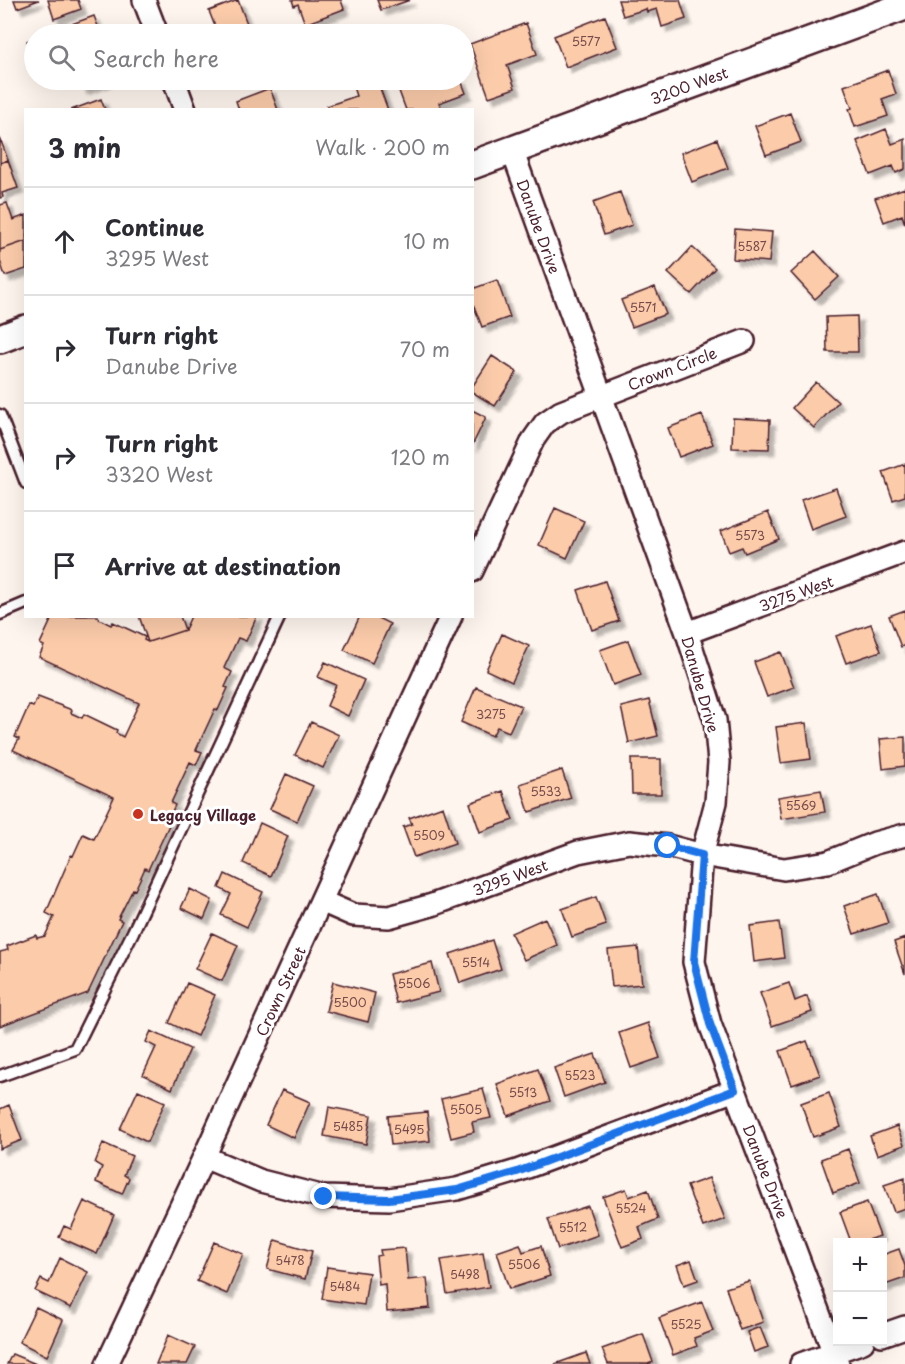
<!DOCTYPE html>
<html lang="en">
<head>
<meta charset="utf-8">
<style>
	:root { --surface:#fff; --page:#f7f7f7; --text:#2b2b33; --muted:#7c7c81; --line:#e1e1e2 }
	body { margin:0; font-family:"Playpen Sans",sans-serif; background:var(--page); color:var(--text) }
	.controls { position:absolute; right:18px; bottom:18px; display:grid; overflow:hidden; border-radius:0px; box-shadow:0 6px 24px #0002 }
	.controls button { width:54px; height:54px; display:grid; place-items:center; padding:0; border:0; border-bottom:2px solid var(--line); background:var(--surface); color:var(--text); font:30px sans-serif }
	.stop { position:absolute; width:18px; height:18px; margin:-14px; border:4px solid #1a73e8; border-radius:50%; background:#fff }
	.stop.end { background:#1a73e8; border-color:#fff; box-shadow:0 2px 6px #0008 }
	.list { margin:0; padding:0; list-style:none }
	h2 { display:flex; justify-content:space-between; align-items:center; height:78px; margin:0; padding:0 24px; font-size:26px }
	h2 small { font-size:20px; font-weight:400; color:var(--muted) }
	.list li { display:grid; grid-template-columns:39px 1fr auto; gap:18px; align-items:center; box-sizing:border-box; height:108px; padding:0 24px; border-top:2px solid var(--line) }
	.list b { display:block; font-size:22px; white-space:nowrap }
	.list p { margin:0; font-size:20px; white-space:nowrap; color:var(--muted) }
	.list em { font-size:20px; font-style:normal; color:var(--muted) }
	.icon { flex:none; width:33px; height:33px; fill:none; stroke:currentColor; stroke-width:2; stroke-linecap:round; stroke-linejoin:round }
	.map { position:relative; flex:none; width:905px; height:1364px; overflow:hidden }
	.search { position:absolute; background:var(--surface); box-shadow:0 6px 24px #0002; left:24px; top:24px; width:450px; height:66px; display:flex; align-items:center; gap:15px; box-sizing:border-box; padding:0 21px; border-radius:33px; color:var(--muted); font-size:22px }
	.panel { position:absolute; background:var(--surface); box-shadow:0 6px 24px #0002; left:24px; top:108px; width:450px; height:510px; border-radius:0px }
	.map>svg:first-child { display:block }
	.building { fill:#fbcbaa; stroke:#4a1f2b; stroke-width:1.5; filter:url(#shadow) }
	.lines { fill:none; stroke-linecap:round; stroke-linejoin:round }
	.service-casing { stroke:#4a1f2b; stroke-width:15 }
	.minor-casing { stroke:#4a1f2b; stroke-width:26 }
	.tertiary-casing { stroke:#4a1f2b; stroke-width:32 }
	.service { stroke:#fff; stroke-width:10 }
	.minor { stroke:#fff; stroke-width:21 }
	.tertiary { stroke:#fff; stroke-width:27 }
	.route { stroke:#1a73e8; stroke-width:8 }
	.poi-dot { fill:#c8321e; stroke:#fff; stroke-width:2 }
	.labels { text-anchor:middle; dominant-baseline:central; stroke-width:6; stroke-linejoin:round; paint-order:stroke }
	.number-label { font-size:12px; fill:#764a4b }
	.street-label { font-size:15px; fill:#4a1f2b; stroke:#fff }
	.poi-label { font-size:15px; font-weight:bold; fill:#4a1f2b; stroke:#fff; text-anchor:start }
</style>
</head>
<body>
<div class="map">
<svg width="905" height="1364" viewBox="0 0 905 1364">
	<defs>
		<filter id="shadow"><feDropShadow dx="5.5" dy="5.5" stdDeviation="1.5" flood-color="#0004"/></filter>
	</defs>
	<rect width="100%" height="100%" fill="#fef5ee"/>
	<filter id="ink" filterUnits="userSpaceOnUse"><feTurbulence type="fractalNoise" baseFrequency=".0167" numOctaves="2"/><feDisplacementMap in="SourceGraphic" scale="12" xChannelSelector="R" yChannelSelector="G"/><feConvolveMatrix kernelMatrix="1 2 1 2 8 2 1 2 1" color-interpolation-filters="sRGB"/></filter>
	<g filter="url(#ink)">
		<!-- building -->
		<path class="building" d="M14,0h25l-22,8z
			M48,0h30l3,9 -27,10z
			M238,0l13,34h-33l-9,-23z
			M292,0h49l3,9 -39,15 -7,-20 -4,2z
			M377,0h33l-29,10z
			M618,0h62l6,19 -24,8 -5,-18 -10,3 -1,-3 -23,7z
			M94,16l7,18h-57z
			M605,16l12,31 -51,20 -12,-31z
			M526,23l11,31 -30,11 8,23 -26,9 -19,-53z
			M34,38v24l-7,-21z
			M888,70l8,24 -14,5 6,17 -33,11 -6,-18 3,-1 -8,-22z
			M79,80h29l-26,9z
			M374,80h3l11,30h-60l-1,-4 29,-10 -3,-9z
			M395,80h66l5,13 -27,10 3,7h-36z
			M270,88l8,22h-39l-3,-9z
			M101,99l4,11h-34z
			M790,113l11,29 -35,13 -11,-29z
			M886,129l6,15 13,-5v30l-9,4 -3,-7 -23,9 -13,-34z
			M0,138l8,22 -8,3z
			M717,139l11,29 -36,14 -11,-29z
			M8,160l10,28 -16,5 1,4 -3,1v-35z
			M905,188v36l-3,-9 -18,7 -9,-24z
			M620,192l12,33 -28,10 -11,-33z
			M7,203l6,17 13,-5v26l-26,9v-45z
			M735,229l37,3 -3,30 -36,-3z
			M26,241v28l-21,7 -5,-15v-11z
			M692,247l23,21 -24,26 -23,-21z
			M815,251l24,26 -24,22 -24,-26z
			M497,280l13,37 -28,10 -10,-26v-12z
			M655,287l11,27 -34,13 -11,-27z
			M857,316l1,36h-31l-1,-35z
			M492,356l25,16 -22,34 -23,-14v-5z
			M816,382l22,20 -24,26 -22,-20z
			M472,410l14,7 -14,29z
			M702,415l11,29 -34,13 -11,-29z
			M733,418l37,2 -1,29 -37,-1z
			M905,464v32l-12,4 -10,-28z
			M836,488l10,28 -35,13 -10,-29z
			M555,508l29,13 -17,37 -28,-13z
			M768,512l11,27 -34,14 -3,-6 -13,5 -8,-21z
			M605,581l14,40 -27,9 -14,-40z
			M905,610v35l-4,2 -12,-31z
			M53,616h45l1,3 12,6 2,-3 32,15 -1,3 4,2 37,-12 6,-14h66l-11,25 -8,-3 -14,30 8,4 -7,15 3,1 -10,22 -3,-1 -19,41 6,2 -6,13 -6,-3 -19,41 4,2 -9,19 3,1 -21,45 -3,-2 -10,22 -2,-1 -15,30 4,2 -34,72 -88,33v-74l8,-2 -1,-4 29,-11 1,3 8,-2 9,-19 -8,-4 25,-58 2,1 10,-22 11,5 20,-42 -101,-47 6,-11 -4,-2 14,-32 4,2 5,-10 34,13 -1,3 11,5 2,-4 33,16 -1,3 7,4 16,-34 -100,-46 5,-11 -4,-2z
			M139,616h41l5,14 -37,12z
			M360,616h14l16,8 -18,39 -28,-13z
			M871,624l10,27 -35,12 -10,-27z
			M502,634l27,12 -17,36 -26,-12z
			M628,640l13,35 -28,10 -13,-35z
			M781,652l13,35 -27,10 -13,-35z
			M325,662l39,18 -16,36 -21,-10 9,-21 -18,-8z
			M476,687l45,19 -12,26 -12,-5 -5,9 -31,-14z
			M649,700l9,36 -29,7 -8,-36z
			M311,722l28,13 -16,33 -28,-13z
			M806,723l5,36 -30,4 -5,-36z
			M905,737v29l-22,3 -3,-30z
			M631,759h30v35h-29z
			M562,770l9,28 -42,14 -9,-28z
			M286,774l27,12 -16,35 -27,-12z
			M821,790l4,22 -44,7 -3,-22z
			M503,791l10,29 -33,12 -10,-29z
			M443,806l12,37 -41,14 -11,-30 9,-3 -3,-6z
			M260,823l28,13 -17,40 -28,-13z
			M225,874l38,18 -16,35 -26,-12 10,-21 -12,-6z
			M190,889l22,11 -8,19 -23,-11z
			M878,894l10,29 -34,11 -10,-28z
			M596,897l10,28 -34,12 -10,-28z
			M545,918l12,27 -33,15 -13,-27z
			M779,922l5,36 -30,4 -4,-36z
			M212,933l26,12 -16,36 -27,-12z
			M905,938v36l-11,-32z
			M492,940l9,29 -41,14 -10,-29z
			M638,947l4,37 -30,3 -4,-37z
			M432,963l7,29 -43,11 -7,-29z
			M333,982l42,11 -7,29 -42,-11z
			M187,983l28,12 -18,41 -28,-13z
			M789,983l6,18 12,-5 5,16 -40,14 -12,-33z
			M648,1023l12,35 -29,10 -12,-35z
			M151,1031l39,18 -18,40 -29,-14 13,-28 -10,-5z
			M807,1041l13,34 -28,10 -12,-34z
			M595,1054l10,28 -41,15 -10,-29z
			M538,1069l12,32 -42,15 -11,-32z
			M483,1089l8,29 -19,4 2,10 -23,6 -10,-39z
			M138,1090l27,12 -18,40 -27,-13z
			M282,1090l28,12 -16,36 -28,-13z
			M829,1093l12,34 -28,10 -12,-34z
			M9,1105l13,35 -22,9v-40z
			M329,1107l42,8 -5,29 -42,-8z
			M427,1112l3,29 -39,4 -3,-29z
			M897,1126l7,19 -27,10 -7,-19z
			M103,1143l29,13 -8,19 5,3 -7,16 -26,-12 6,-15 -7,-4z
			M848,1149l12,34 -27,10 -12,-34z
			M709,1178l16,41 -22,8 -16,-41z
			M905,1178v30l-11,4 -10,-27z
			M626,1189l3,8 19,-7 10,29 -19,8 4,12 -21,8 -19,-50z
			M84,1201l30,14 -17,39 -38,-17 5,-11 7,3z
			M867,1202l13,34 -19,6h-10l-11,-30z
			M588,1206l10,29 -40,14 -10,-30z
			M275,1240l37,11 -7,28 -38,-10z
			M214,1242l29,12 -16,40 -30,-13z
			M520,1244l3,8 18,-6 9,30 -41,13 -12,-37z
			M405,1248l3,32 19,-2 3,30 -43,4 -2,-28 -6,1 -3,-29 5,-1 -1,-5z
			M899,1249l6,17v12l-23,8v-31z
			M483,1253l6,34 -42,7 -6,-34z
			M60,1258l28,14 -17,36 -36,-17 6,-12 8,4z
			M691,1260l7,20 -14,5 -7,-20z
			M327,1267l42,6 -5,32 -42,-6z
			M749,1281l14,41 -23,8 -14,-42z
			M702,1302l11,29 -19,7 3,8 -24,9 -14,-37z
			M36,1307l27,13 -16,36 -28,-14z
			M760,1327l8,20 -14,5 -7,-20z
			M643,1334l10,28 -5,2h-40l-6,-15z
			M168,1335l27,12 -8,17h-31z
			M586,1353l4,11h-35z
			M12,1354l24,10h-29z"/>
		<g class="lines">
			<defs>
				<path id="service" d="M0,415l26,68
					M0,614l26,-11
					M0,1076l75,-27 58,-117 147,-316"/>
				<path id="minor" d="M144,0l13,34
					M174,80l11,30
					M512,150l175,483 28,87 4,42 -3,40 -14,53 -8,107 16,62 128,340
					M472,571l61,-131 12,-17 16,-11 183,-71
					M687,633l218,-81
					M321,901l32,14 36,2 43,-12 146,-53 51,-10 39,4 34,9 82,14 44,-7 47,-19 30,-8
					M204,1157l57,24 63,16 65,2 68,-10 60,-18 218,-81
					M882,1335l23,-8
					M107,1364l97,-207 247,-541
					M801,1364l62,-22"/>
				<path id="tertiary" d="M472,165l433,-159
					M0,339l26,-10"/>
			</defs>
			<!-- service casing -->
			<use href="#service" class="service-casing"/>
			<!-- minor casing -->
			<use href="#minor" class="minor-casing"/>
			<!-- tertiary casing -->
			<use href="#tertiary" class="tertiary-casing"/>
			<!-- service -->
			<use href="#service" class="service"/>
			<!-- minor -->
			<use href="#minor" class="minor"/>
			<!-- tertiary -->
			<use href="#tertiary" class="tertiary"/>
		</g>
	</g>
	<g class="lines" filter="url(#ink)">
		<!-- route -->
		<path class="route" d="M324,1197l65,2 68,-9 60,-18 218,-82 -25,-66 -16,-62 8,-107 -34,-9"/>
	</g>
	<!-- markers -->
	<circle class="poi-dot" cx="138" cy="814" r="6"/>
	<g class="labels">
		<!-- number labels -->
		<g class="number-label">
			<text x="586" y="41">5577</text>
			<text x="752" y="246">5587</text>
			<text x="643" y="307">5571</text>
			<text x="750" y="535">5573</text>
			<text x="491" y="714">3275</text>
			<text x="546" y="791">5533</text>
			<text x="801" y="805">5569</text>
			<text x="429" y="835">5509</text>
			<text x="476" y="962">5514</text>
			<text x="414" y="983">5506</text>
			<text x="350" y="1002">5500</text>
			<text x="580" y="1075">5523</text>
			<text x="523" y="1092">5513</text>
			<text x="466" y="1109">5505</text>
			<text x="348" y="1126">5485</text>
			<text x="409" y="1129">5495</text>
			<text x="631" y="1208">5524</text>
			<text x="573" y="1227">5512</text>
			<text x="290" y="1260">5478</text>
			<text x="524" y="1264">5506</text>
			<text x="465" y="1274">5498</text>
			<text x="345" y="1286">5484</text>
			<text x="686" y="1324">5525</text>
		</g>
		<!-- street labels -->
		<g class="street-label">
			<text transform="translate(689 85) rotate(-20)">3200 West</text>
			<text transform="translate(539 226) rotate(70)">Danube Drive</text>
			<text transform="translate(672 368) rotate(-21)">Crown Circle</text>
			<text transform="translate(796 593) rotate(-20)">3275 West</text>
			<text transform="translate(701 684) rotate(74)">Danube Drive</text>
			<text transform="translate(510 877) rotate(-20)">3295 West</text>
			<text transform="translate(280 991) rotate(-65)">Crown Street</text>
			<text transform="translate(766 1171) rotate(69)">Danube Drive</text>
		</g>
		<!-- poi labels -->
		<g class="poi-label">
			<text x="150" y="814">Legacy Village</text>
		</g>
	</g>
</svg>
<div class="controls">
<button>+</button>
<button>−</button>
</div>
<div class="stop" style="left:668px;top:846px"></div>
<div class="stop end" style="left:324px;top:1197px"></div>
<div class="search"><svg class="icon" aria-label="search" viewBox="0 0 24 24"><circle cx="10" cy="10" r="6"/><path d="M15 15l6 6"/></svg>Search here</div>
<section class="panel">
<h2>3 min<small>Walk · 200 m</small></h2>
<ul class="list">
<li><svg class="icon" aria-label="ahead" viewBox="0 0 24 24"><path d="M12 20V5M6 11l6-6 6 6"/></svg><div><b>Continue</b><p>3295 West</p></div><em>10 m</em></li>
<li><svg class="icon" aria-label="right" viewBox="0 0 24 24"><path d="M7 20v-9h11M14 6l5 5-5 5"/></svg><div><b>Turn right</b><p>Danube Drive</p></div><em>70 m</em></li>
<li><svg class="icon" aria-label="right" viewBox="0 0 24 24"><path d="M7 20v-9h11M14 6l5 5-5 5"/></svg><div><b>Turn right</b><p>3320 West</p></div><em>120 m</em></li>
<li><svg class="icon" aria-label="arrive" viewBox="0 0 24 24"><path d="M6 21V4h12l-3 4 3 4H6"/></svg><div><b>Arrive at destination</b></div></li>
</ul>
</section>
</div>
</body>
</html>
